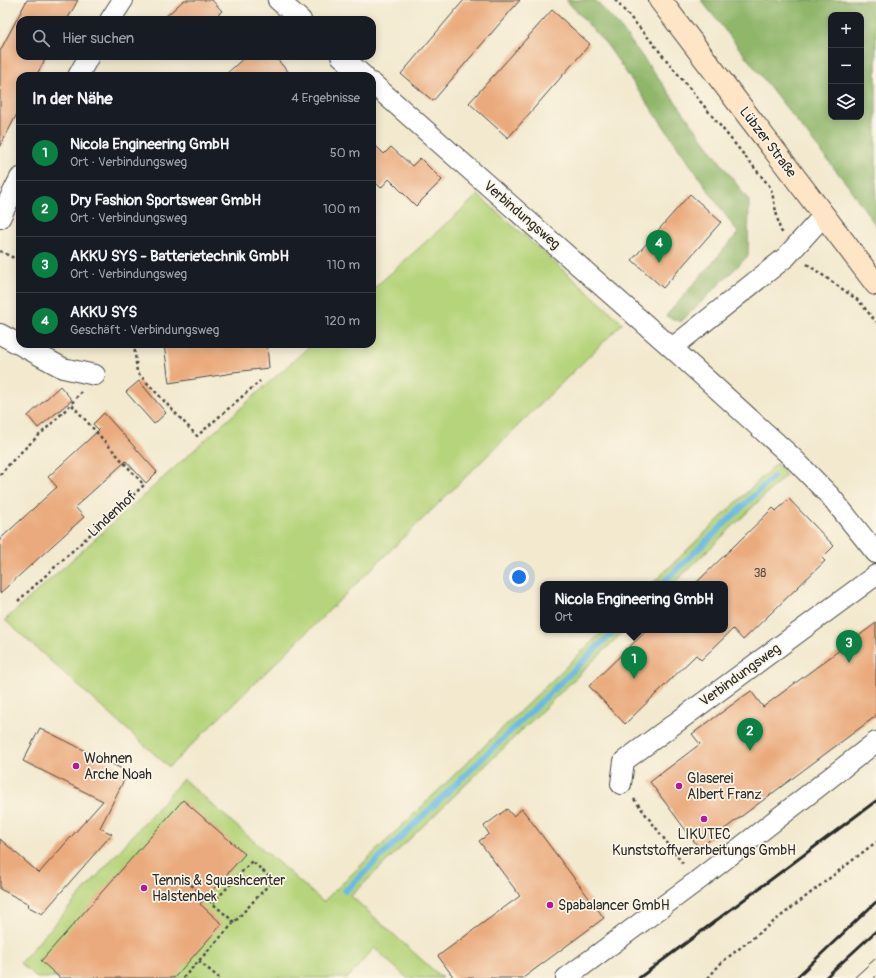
<!DOCTYPE html>
<html lang="de">
<head>
<meta charset="utf-8">
<style>
	:root { --surface:#171b24; --page:#20242c; --text:#f1f3f6; --muted:#9ea1a6; --line:#363941; --accent:#0b8043 }
	body { margin:0; font-family:Pangolin,sans-serif; background:var(--page); color:var(--text) }
	.controls { position:absolute; right:12px; top:12px; display:grid; overflow:hidden; border-radius:8px; box-shadow:0 2px 10px #0003 }
	.controls button { width:36px; height:36px; display:grid; place-items:center; padding:0; border:0; border-bottom:1px solid var(--line); background:var(--surface); color:var(--text); font:20px sans-serif }
	.you { position:absolute; left:519px; top:577px; width:14px; height:14px; margin:-10px; border:3px solid #fff; border-radius:50%; background:#1a73e8; box-shadow:0 0 0 6px #1a73e833 }
	.badge { display:grid; place-items:center; width:26px; height:26px; border-radius:50%; background:var(--accent); color:#fff; font-size:13px; font-weight:700 }
	.pin { position:absolute; translate:-50% -33px; filter:drop-shadow(0 1px 2px #0008) }
	.pin::after { content:''; position:absolute; top:21px; width:14px; height:12px; background:inherit; clip-path:polygon(0 0,100% 0,50% 100%) }
	.popup { position:absolute; left:540px; top:581px; width:188px; height:52px; box-sizing:border-box; display:grid; place-content:center; border-radius:8px; background:var(--surface); filter:drop-shadow(0 1px 3px #0005); font-size:13px; white-space:nowrap; color:var(--muted) }
	.popup b { font-size:15px; color:var(--text) }
	.popup::after { content:''; position:absolute; left:50%; top:100%; margin-left:-8px; border:8px solid transparent; border-top-color:var(--surface) }
	.list { margin:0; padding:0; list-style:none }
	h2 { display:flex; justify-content:space-between; align-items:center; height:52px; margin:0; padding:0 16px; font-size:17px }
	h2 small { font-size:13px; font-weight:400; color:var(--muted) }
	.list li { display:grid; grid-template-columns:26px 1fr auto; gap:12px; align-items:center; box-sizing:border-box; height:56px; padding:0 16px; border-top:1px solid var(--line) }
	.list b { display:block; font-size:15px; white-space:nowrap }
	.list p { margin:0; font-size:13px; white-space:nowrap; color:var(--muted) }
	.list em { font-size:13px; font-style:normal; color:var(--muted) }
	.icon { flex:none; width:22px; height:22px; fill:none; stroke:currentColor; stroke-width:2; stroke-linecap:round; stroke-linejoin:round }
	.map { position:relative; flex:none; width:876px; height:978px; overflow:hidden }
	.search { position:absolute; background:var(--surface); box-shadow:0 2px 10px #0003; left:16px; top:16px; width:360px; height:44px; display:flex; align-items:center; gap:10px; box-sizing:border-box; padding:0 14px; border-radius:12px; color:var(--muted); font-size:15px }
	.panel { position:absolute; background:var(--surface); box-shadow:0 2px 10px #0003; left:16px; top:72px; width:360px; height:276px; border-radius:12px }
	.map>svg:first-child { display:block }
	.green { fill:#b6d47b; stroke:#708053 }
	.forest { fill:#90b66b; stroke:#5e704b; fill-rule:evenodd }
	.lines { fill:none; stroke-linecap:round; stroke-linejoin:round }
	.stream { stroke:#6ab9e4; stroke-width:6 }
	.building { fill:#eaaa7d }
	.street-casing { stroke:#494844; stroke-width:22 }
	.secondary-casing { stroke:#494844; stroke-width:24 }
	.path { stroke:#494844; stroke-width:2.5; stroke-dasharray:3 3; stroke-linecap:butt }
	.street { stroke:#fff; stroke-width:20 }
	.secondary { stroke:#fde5c5; stroke-width:22 }
	.tram { stroke:#2b2b2b; stroke-width:1 }
	.rail { stroke:#2b2b2b; stroke-width:3 }
	.poi-dot { fill:#b5179e; stroke:#fcf5e5; stroke-width:1.5 }
	.labels { text-anchor:middle; dominant-baseline:central; stroke-width:3.5; stroke-linejoin:round; paint-order:stroke }
	.number-label { font-size:12px; fill:#5b4b40 }
	.street-label { font-size:14px; fill:#2b2b2b; stroke:#fcf5e5 }
	.poi-label { font-size:14px; fill:#2b2b2b; stroke:#fcf5e5; text-anchor:start }
</style>
</head>
<body>
<div class="map">
<svg width="876" height="978" viewBox="0 0 876 978">
	<rect width="100%" height="100%" fill="#fcf5e5"/>
	<filter id="ink" filterUnits="userSpaceOnUse"><feTurbulence type="fractalNoise" baseFrequency=".025" numOctaves="2"/><feDisplacementMap in="SourceGraphic" scale="8" xChannelSelector="R" yChannelSelector="G"/><feConvolveMatrix kernelMatrix="1 2 1 2 8 2 1 2 1" color-interpolation-filters="sRGB"/></filter>
	<filter id="wash" filterUnits="userSpaceOnUse"><feTurbulence type="fractalNoise" baseFrequency=".012" numOctaves="4" result="noise"/><feDisplacementMap in="SourceGraphic" scale="16" xChannelSelector="R" yChannelSelector="G"/><feGaussianBlur stdDeviation="0.9" result="paint"/><feColorMatrix in="noise" values="0 0 0 0 0 0 0 0 0 0 0 0 0 0 0 0 0 1.4 0 .05"/><feComposite in="paint" operator="in"/></filter>
	<g filter="url(#wash)">
		<rect width="100%" height="100%" fill="#f2e9cf"/>
		<!-- green -->
		<path class="green" d="M478,195l145,128 -454,444 -164,-147 307,-276h60v-54z
			M777,463l9,12 -113,109h-21z
			M604,630h21l-274,266 91,82h-35l-33,-30 -26,30h-311l-17,-15 163,-184 140,123z"/>
		<!-- forest -->
		<path class="forest" d="M566,0h29l26,28 128,173 -1,55 -67,66 -15,-6 72,-83 -131,-188z
			M701,0h175v226l-27,-39zM831,15h30v102h-30z"/>
		<g class="lines">
			<!-- stream -->
			<path class="stream" d="M662,584l111,-107
				M345,891l270,-261"/>
		</g>
		<g id="blocks">
			<!-- building -->
			<path class="building" d="M27,0h51l-11,20h-47v36h27l-11,20h-16v32l-20,39v-96z
				M184,0h28l10,11 -10,9h-50z
				M464,0h56l-87,101 -32,-27z
				M552,10l38,34 -82,94 -39,-35z
				M246,56h28l18,20h-68z
				M372,142l12,12 7,-7 21,19 8,-8 22,22 -26,26 -27,-27 -8,9 -9,-9z
				M690,194l31,28 -58,66 -31,-28z
				M164,344h103l2,24 -36,4v1l-64,10z
				M139,381l27,32 -12,11 -28,-32z
				M60,386l12,14 -34,28 -10,-12z
				M104,413l53,59 -11,11 -20,-22 -51,46 9,10 -84,76v-54l57,-52 -9,-10 51,-47 -6,-6z
				M789,499l45,47 -12,12 3,3 -82,79 -10,-11 -32,31 -5,-5 -71,69 -36,-38 58,-56h78v-46h-30l78,-76 3,3z
				M876,623v93l-177,132 -49,-66 50,-38 -8,-10 59,-43 12,16z
				M40,728l88,44 -28,56 12,6 -70,80 -15,-8 2,-2 -29,-15v-50l39,34 64,-72 -80,-40z
				M183,800l62,54 -45,50 22,20 -48,54h-114l-19,-17z
				M507,809l6,7 9,-7 82,109 -81,60h-69l-16,-22 82,-60 -41,-55 10,-7 -5,-8z"/>
		</g>
	</g>
	<g filter="url(#ink)">
		<use href="#blocks" fill-opacity="0" stroke="#494844" stroke-width="1"/>
		<g class="lines">
			<defs>
				<path id="street" d="M278,0l23,20
					M110,20l13,-20
					M341,56l23,20
					M78,76l11,-20
					M372,83l300,265
					M824,215l-38,42 -114,91 121,110 38,39 45,56
					M0,218l20,-40
					M0,334l63,34 32,7
					M621,784l3,-23 252,-186
					M566,978l131,-97 179,-139"/>
				<path id="secondary" d="M660,0l216,284"/>
			</defs>
			<!-- street casing -->
			<use href="#street" class="street-casing"/>
			<!-- secondary casing -->
			<use href="#secondary" class="secondary-casing"/>
			<!-- path -->
			<path class="path" d="M615,0l31,35 125,153 9,42 3,3
				M0,251l20,10
				M807,264l52,37 17,21
				M134,344l3,28 60,64 63,-55
				M0,475c24,-30 57,-52 81,-83
				M18,601l126,-116 -72,-80
				M634,799l50,66
				M182,877l52,45
				M199,961l20,17
				M183,978l90,-98 -21,-19 -40,43
				M708,978l14,-16 154,-120"/>
			<!-- street -->
			<use href="#street" class="street"/>
			<!-- secondary -->
			<use href="#secondary" class="secondary"/>
			<!-- tram -->
			<path class="tram" d="M854,978l22,-20
				M874,978l2,-2"/>
			<!-- rail -->
			<path class="rail" d="M639,978l237,-177
				M796,978l80,-76
				M825,978l51,-47"/>
		</g>
	</g>
	<!-- markers -->
	<g class="poi-dot">
		<circle cx="76" cy="766" r="4"/>
		<circle cx="679" cy="786" r="4"/>
		<circle cx="704" cy="819" r="4"/>
		<circle cx="144" cy="888" r="4"/>
		<circle cx="550" cy="905" r="4"/>
	</g>
	<g class="labels">
		<!-- number labels -->
		<g class="number-label">
			<text x="760" y="573">38</text>
		</g>
		<!-- street labels -->
		<g class="street-label">
			<text transform="translate(768 142) rotate(53)">Lübzer Straße</text>
			<text transform="translate(522 215) rotate(41)">Verbindungsweg</text>
			<text transform="translate(112 514) rotate(-43)">Lindenhof</text>
			<text transform="translate(740 675) rotate(-36)">Verbindungsweg</text>
		</g>
		<!-- poi labels -->
		<g class="poi-label">
			<text x="84" y="758">Wohnen<tspan x="84" dy="16">Arche Noah</tspan></text>
			<text x="687" y="778">Glaserei<tspan x="687" dy="16">Albert Franz</tspan></text>
			<text x="704" y="834" text-anchor="middle">LIKUTEC<tspan x="704" dy="16">Kunststoffverarbeitungs GmbH</tspan></text>
			<text x="152" y="880">Tennis &amp; Squashcenter<tspan x="152" dy="16">Halstenbek</tspan></text>
			<text x="558" y="905">Spabalancer GmbH</text>
		</g>
	</g>
</svg>
<div class="controls">
<button>+</button>
<button>−</button>
<button><svg class="icon" aria-label="layers" viewBox="0 0 24 24"><path d="M12 4l9 5-9 5-9-5zM3 14l9 5 9-5"/></svg></button>
</div>
<div class="you"></div>
<div class="pin badge" style="left:634px;top:679px">1</div>
<div class="popup"><b>Nicola Engineering GmbH</b>Ort</div>
<div class="pin badge" style="left:750px;top:751px">2</div>
<div class="pin badge" style="left:849px;top:663px">3</div>
<div class="pin badge" style="left:659px;top:263px">4</div>
<div class="search"><svg class="icon" aria-label="search" viewBox="0 0 24 24"><circle cx="10" cy="10" r="6"/><path d="M15 15l6 6"/></svg>Hier suchen</div>
<section class="panel">
<h2>In der Nähe<small>4 Ergebnisse</small></h2>
<ul class="list">
<li><span class="badge">1</span><div><b>Nicola Engineering GmbH</b><p>Ort · Verbindungsweg</p></div><em>50 m</em></li>
<li><span class="badge">2</span><div><b>Dry Fashion Sportswear GmbH</b><p>Ort · Verbindungsweg</p></div><em>100 m</em></li>
<li><span class="badge">3</span><div><b>AKKU SYS - Batterietechnik GmbH</b><p>Ort · Verbindungsweg</p></div><em>110 m</em></li>
<li><span class="badge">4</span><div><b>AKKU SYS</b><p>Geschäft · Verbindungsweg</p></div><em>120 m</em></li>
</ul>
</section>
</div>
</body>
</html>
